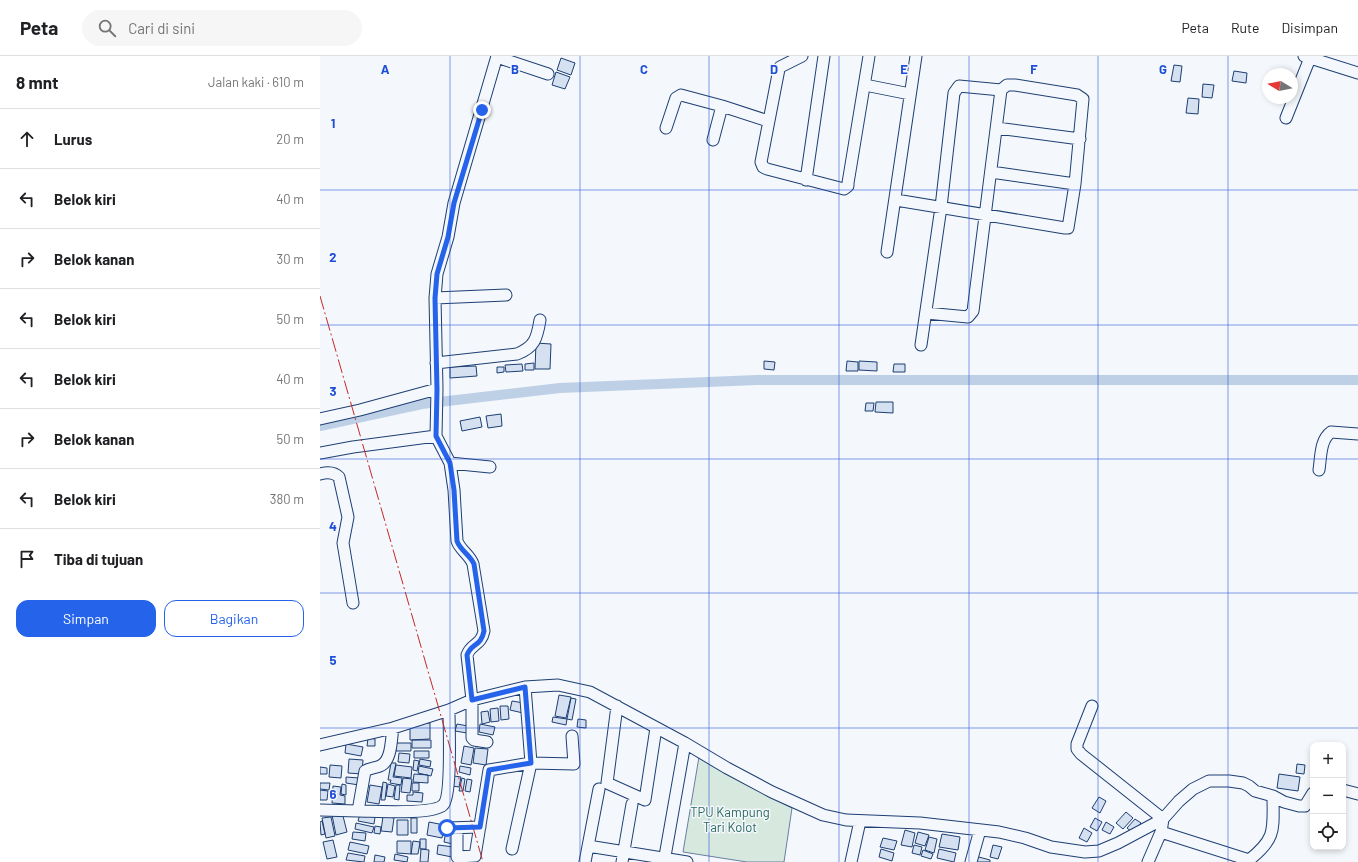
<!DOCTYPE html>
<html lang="id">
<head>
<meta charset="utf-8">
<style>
	:root { --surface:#fff; --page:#f6f6f6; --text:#202124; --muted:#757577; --line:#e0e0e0; --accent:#2563eb }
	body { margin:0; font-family:Barlow,sans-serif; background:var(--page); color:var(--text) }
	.controls { position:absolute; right:12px; bottom:12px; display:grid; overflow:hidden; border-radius:8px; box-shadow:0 2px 6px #0003 }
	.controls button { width:36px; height:36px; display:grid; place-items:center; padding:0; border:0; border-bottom:1px solid var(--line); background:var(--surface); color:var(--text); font:20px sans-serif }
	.compass { position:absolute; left:942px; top:12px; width:36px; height:36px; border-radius:50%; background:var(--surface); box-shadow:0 2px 6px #0003; rotate:280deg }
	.stop { position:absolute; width:12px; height:12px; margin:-9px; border:3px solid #2563eb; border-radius:50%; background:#fff }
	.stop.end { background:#2563eb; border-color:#fff; box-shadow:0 1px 4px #0008 }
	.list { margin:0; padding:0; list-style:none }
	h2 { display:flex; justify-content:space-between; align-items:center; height:52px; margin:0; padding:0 16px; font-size:17px }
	h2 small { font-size:13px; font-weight:400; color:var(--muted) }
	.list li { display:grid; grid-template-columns:26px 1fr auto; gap:12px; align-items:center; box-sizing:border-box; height:60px; padding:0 16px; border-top:1px solid var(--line) }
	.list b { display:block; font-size:15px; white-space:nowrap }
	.list em { font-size:13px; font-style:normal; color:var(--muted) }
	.actions { display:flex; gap:8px; padding:12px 16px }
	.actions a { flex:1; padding:9px 0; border:1px solid var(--accent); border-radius:12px; text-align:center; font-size:14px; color:var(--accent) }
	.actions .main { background:var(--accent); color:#fff }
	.icon { flex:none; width:22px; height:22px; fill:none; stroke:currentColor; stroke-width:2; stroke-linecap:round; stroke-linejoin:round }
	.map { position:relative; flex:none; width:1038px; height:806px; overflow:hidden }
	header { display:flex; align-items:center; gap:24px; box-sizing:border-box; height:56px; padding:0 20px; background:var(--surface); border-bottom:1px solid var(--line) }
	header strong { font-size:19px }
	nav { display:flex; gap:22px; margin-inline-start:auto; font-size:14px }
	.search { width:280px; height:36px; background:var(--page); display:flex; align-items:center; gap:10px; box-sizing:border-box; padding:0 14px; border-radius:22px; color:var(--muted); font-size:15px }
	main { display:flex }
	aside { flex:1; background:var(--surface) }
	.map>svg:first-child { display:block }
	.green { fill:#d7e8df; stroke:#687fa3 }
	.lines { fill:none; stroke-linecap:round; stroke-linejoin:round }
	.canal { stroke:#bed0e5; stroke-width:10 }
	.building { fill:#d5e0f0; stroke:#1d3f73 }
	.minor-casing { stroke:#1d3f73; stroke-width:13 }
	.minor { stroke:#f4f7fb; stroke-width:11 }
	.power { stroke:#c62828; stroke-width:1; stroke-dasharray:14 3 2 3; stroke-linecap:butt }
	.route { stroke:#2563eb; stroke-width:5 }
	.grid { fill:none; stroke:#1d4ed8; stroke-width:1; stroke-opacity:0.55 }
	.labels { text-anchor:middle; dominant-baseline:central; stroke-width:3; stroke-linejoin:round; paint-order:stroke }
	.park-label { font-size:13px; fill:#2c6c60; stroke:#f4f7fb }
	.grid-label { font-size:13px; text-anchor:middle; font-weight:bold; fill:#1d4ed8; stroke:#f4f7fb; stroke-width:3; stroke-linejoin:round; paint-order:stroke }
</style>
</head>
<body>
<header>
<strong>Peta</strong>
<div class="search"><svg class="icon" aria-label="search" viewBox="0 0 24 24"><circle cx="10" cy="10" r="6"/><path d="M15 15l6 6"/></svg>Cari di sini</div>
<nav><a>Peta</a><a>Rute</a><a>Disimpan</a></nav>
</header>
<main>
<aside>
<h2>8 mnt<small>Jalan kaki · 610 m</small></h2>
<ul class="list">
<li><svg class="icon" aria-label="ahead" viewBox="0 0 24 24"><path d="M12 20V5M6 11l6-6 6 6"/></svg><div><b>Lurus</b></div><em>20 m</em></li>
<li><svg class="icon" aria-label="left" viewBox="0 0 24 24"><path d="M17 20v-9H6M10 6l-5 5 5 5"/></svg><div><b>Belok kiri</b></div><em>40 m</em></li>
<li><svg class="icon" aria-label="right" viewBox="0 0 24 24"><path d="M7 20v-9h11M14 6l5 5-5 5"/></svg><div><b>Belok kanan</b></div><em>30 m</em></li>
<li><svg class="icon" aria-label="left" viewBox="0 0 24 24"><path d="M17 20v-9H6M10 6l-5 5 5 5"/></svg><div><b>Belok kiri</b></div><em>50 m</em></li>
<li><svg class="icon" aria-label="left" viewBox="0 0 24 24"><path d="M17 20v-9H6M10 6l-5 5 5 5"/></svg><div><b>Belok kiri</b></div><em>40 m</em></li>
<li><svg class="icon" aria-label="right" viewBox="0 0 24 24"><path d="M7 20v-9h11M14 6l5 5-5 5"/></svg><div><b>Belok kanan</b></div><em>50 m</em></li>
<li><svg class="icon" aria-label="left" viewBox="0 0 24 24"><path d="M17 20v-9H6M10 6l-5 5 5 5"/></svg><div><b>Belok kiri</b></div><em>380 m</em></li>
<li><svg class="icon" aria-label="arrive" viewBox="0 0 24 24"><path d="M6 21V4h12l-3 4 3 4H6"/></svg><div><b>Tiba di tujuan</b></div></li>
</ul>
<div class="actions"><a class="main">Simpan</a><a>Bagikan</a></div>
</aside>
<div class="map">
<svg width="1038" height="806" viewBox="0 0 1038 806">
	<rect width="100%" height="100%" fill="#f4f7fb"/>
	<!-- green -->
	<path class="green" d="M379,701l50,29 43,22 -8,54h-37l-64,-10z"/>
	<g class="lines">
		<!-- canal -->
		<path class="canal" d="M0,370l102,-22 138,-16 197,-8h601"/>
	</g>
	<!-- building -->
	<path class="building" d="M241,2l14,5 -4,12 -14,-5z
		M854,9l8,1 -2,16 -9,-1z
		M914,15l13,2 -1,10 -14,-2z
		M236,16l14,5 -5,12 -13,-4z
		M883,28l11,1 -2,13 -10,-1z
		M868,42l11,1 -1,15 -12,-1z
		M216,287l15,1 -1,25h-15z
		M444,305l11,1 -1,8 -10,-1z
		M527,305l11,1v9h-12z
		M539,305l18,1v9l-18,-1z
		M214,307v7h-9v-6z
		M202,308l1,7 -17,1 -1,-7z
		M574,308h11v8h-12z
		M156,310l1,10 -27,2v-11z
		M177,311h7v5l-7,1z
		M556,346h17v11l-18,-1z
		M546,347h8l-1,8h-8z
		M181,358l1,12 -14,2 -2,-12z
		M160,361l2,10 -20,4 -2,-10z
		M239,639l12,2 -5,21 -11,-2z
		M251,642l5,1 -4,21 -5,-1z
		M192,645l12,2 -1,10 -13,-3z
		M180,650h8l1,13 -8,1z
		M178,652l1,13 -8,1 -1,-13z
		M168,655l2,11 -8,2 -1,-12z
		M233,661l14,2 -1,6 -14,-3z
		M258,663l8,1v8l-9,-1z
		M90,667h20v16l-20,1z
		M137,668l11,2 -1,7 -12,-2z
		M160,668l15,3 -2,8 -14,-3z
		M48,682l7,1v7h-8z
		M92,684h19v8h-19z
		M76,687h15v8h-15z
		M26,688l17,3 -2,9 -16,-3z
		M144,690l10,2 -3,17 -10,-2z
		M155,692l13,1 -2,16 -13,-2z
		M94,695h15v7h-15z
		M79,697l11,1 -1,9 -11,-1z
		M29,703l14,1 -1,14 -14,-1z
		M100,703l11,2 -1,6 -11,-2z
		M94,704l5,1 -2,10 -4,-1z
		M71,707h5l-3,14 9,1 -1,7 -11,-2 1,-3h-3z
		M977,708l8,1 -1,9 -8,-1z
		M10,709l12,1 -1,12 -12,-1z
		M76,709l16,2 -1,11 -17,-2z
		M99,710l14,3 -2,7 -13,-3z
		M140,710l11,2 -1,7 -11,-3z
		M0,711l7,1v6h-7z
		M94,718l14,1v8l-15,-1z
		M959,718l21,3 -2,14 -21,-3z
		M134,720l7,1 -2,10 -7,-1z
		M26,721l13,1v7l-13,-2z
		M83,722l9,1 -2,14 -9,-1z
		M142,722l3,1 -2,12h-4z
		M147,723l5,1 -2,12 -5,-1z
		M63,726l4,1 -2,17h-4z
		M0,727h10l-1,7 -9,-1z
		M92,727h7v8h-7z
		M22,728l4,1v10l-5,-1z
		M68,728l7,2 -2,11 -7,-1z
		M50,729l12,2 -3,17 -12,-2z
		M76,729h4l-1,15 -5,-1z
		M13,730l8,1 -1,8 5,1v8l-13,-1z
		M0,734l8,1 -1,9h-7z
		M93,736l10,1 -1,9 -15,-1v-6h6z
		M779,741l7,4 -6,12 -8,-5z
		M22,756l5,20 -11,3 -4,-20z
		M806,756l7,6 -10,11 -7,-6z
		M40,758l15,3 -1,7 -16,-3z
		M63,760l11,2 -2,14 -11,-1z
		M11,761l4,19 -9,2 -4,-20z
		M91,762h6v15h-6z
		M775,762l7,4 -5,9 -7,-4z
		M815,763l6,4 -8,10 -6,-5z
		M77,764h11v15h-11z
		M2,765l3,13 -4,1 -1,-13z
		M109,766l15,3 -2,13 -15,-3z
		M786,766l8,5 -4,7 -8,-4z
		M36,767l18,4 -2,6 -17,-4z
		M55,770l6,1 -1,7 -6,-1z
		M764,772l8,5 -5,9 -8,-4z
		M585,774l10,3 -3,14 -11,-2z
		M126,775l9,2 -2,11 -9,-2z
		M33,776l13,1 -1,8 -13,-2z
		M598,776l11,3 -4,11 -10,-3z
		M622,778l18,3 -2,13 -19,-3z
		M609,781l8,2 -3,14 -9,-3z
		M563,782l14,3 -3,9 -14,-3z
		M100,783h6v10h-6z
		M13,784l4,17 -10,2 -4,-17z
		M77,785h14v13l-14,-1z
		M93,785l7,1 -2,12h-7z
		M30,786l19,4 -2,8 -19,-4z
		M118,789l16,2 -2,10 -15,-3z
		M594,789l8,2 -2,8 -8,-2z
		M673,789l9,2 -4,12 -8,-2z
		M101,793l8,1 -1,12h-8z
		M561,793l13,4 -2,8 -13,-4z
		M619,793l17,4 -2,9 -17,-4z
		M603,794l10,4 -2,5 -10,-3z
		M28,797l17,3 -1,6 -18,-2z
		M75,798l13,3 -1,5 -13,-2z
		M55,799l10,2 -1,5h-10z
		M655,800l15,4v2h-17z"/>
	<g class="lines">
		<defs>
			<path id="minor" d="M482,0l-22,11 -1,2 -18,93 2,5 4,2 77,20 4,-3v-3l21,-127
				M984,0l54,17
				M177,1l51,17
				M545,29l45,9
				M966,62l24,-60
				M346,72l10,-30 5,-3 41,11 46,15
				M677,72l83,11
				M393,84l9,-34
				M671,116l84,12
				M486,124l18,-124
				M576,144l169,28h3l7,-44 8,-85 -6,-4 -62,-10h-8l-6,5 -28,221 -5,6 -42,-4
				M567,196l29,-196
				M115,242l71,-3
				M601,289l20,-138 13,-114 5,-7 42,4
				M116,307l81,-9c18,-7 20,-16 23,-34
				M0,363l40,-9 77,-21
				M0,397l33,-6 83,-11
				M130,407l40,4
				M999,414c2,-13 1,-30 12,-38l27,2
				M0,418c7,-2 14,-2 19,3l9,40 -5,26 10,60
				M297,650l-10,77 38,17 11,-72
				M772,650l-15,38v5l4,5 82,65 -2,13 88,28
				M167,686l-13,-2 -2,-2v-38l-5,-45c4,-12 14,-9 17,-24l-11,-67c-3,-9 -13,-14 -16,-23l-3,-51 -4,-27 -14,-27 1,-47 -2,-91 2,-24 11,-37 6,-34 43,-147
				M0,689l73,-17 56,-18 23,-10 53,-13 33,-2 32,7 95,51 42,25 45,24 51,23 23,5 74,3 79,9 26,6 26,9 34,5 14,-1 19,-8 45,-24 16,-18 14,-12 16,-8h20l14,2 6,3 6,5 18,5 11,6 15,4h6l8,-13
				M1023,734l15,4
				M0,754l38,1 7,-40c5,-3 10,-3 15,-5 12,-5 11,-27 13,-38
				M38,755c16,0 75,4 85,-6 9,-8 6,-80 6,-95
				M127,772l33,-1
				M137,772v29l18,-1 14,-86 42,-7 -6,-76
				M268,790l99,16
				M192,793l19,-86 43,1 -2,-28
				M265,806l14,-73
				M302,806l10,-58
				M344,806l21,-119
				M531,806l9,-41
				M651,806l9,-32
				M828,806l13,-30
				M928,806l1,-2c28,-22 24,-31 24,-64"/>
		</defs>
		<!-- minor casing -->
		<use href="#minor" class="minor-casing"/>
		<!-- minor -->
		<use href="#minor" class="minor"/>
		<!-- power -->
		<path class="power" d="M0,240l163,566"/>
	</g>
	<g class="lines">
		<!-- route -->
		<path class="route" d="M127,772l33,-1 9,-57 42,-7 -6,-76 -53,13 -5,-45c4,-12 14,-8 17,-24l-10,-67c-4,-9 -14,-14 -17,-23l-3,-51 -4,-27 -14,-27 1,-46 -2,-92 2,-24 11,-37 6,-34 28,-93"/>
	</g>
	<!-- grid -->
	<path class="grid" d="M130,0v806M260,0v806M389,0v806M519,0v806M649,0v806M778,0v806M908,0v806M0,134h1038M0,269h1038M0,403h1038M0,537h1038M0,672h1038"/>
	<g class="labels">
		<!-- park labels -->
		<g class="park-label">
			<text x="410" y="756">TPU Kampung<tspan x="410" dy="15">Tari Kolot</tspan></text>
		</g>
	</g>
	<g class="grid-label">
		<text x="65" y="18">A</text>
		<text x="195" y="18">B</text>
		<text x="324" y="18">C</text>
		<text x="454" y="18">D</text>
		<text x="584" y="18">E</text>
		<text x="714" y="18">F</text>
		<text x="843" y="18">G</text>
		<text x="13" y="72">1</text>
		<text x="13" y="206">2</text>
		<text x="13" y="340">3</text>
		<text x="13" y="475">4</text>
		<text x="13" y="609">5</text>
		<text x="13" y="743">6</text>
	</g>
</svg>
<div class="controls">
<button>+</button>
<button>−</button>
<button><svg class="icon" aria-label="locate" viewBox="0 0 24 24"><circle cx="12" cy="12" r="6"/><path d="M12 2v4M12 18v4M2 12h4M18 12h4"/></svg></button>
</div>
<svg class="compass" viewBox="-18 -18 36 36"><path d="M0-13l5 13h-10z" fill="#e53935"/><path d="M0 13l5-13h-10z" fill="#757577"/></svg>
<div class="stop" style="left:127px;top:772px"></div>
<div class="stop end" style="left:162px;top:54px"></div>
</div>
</main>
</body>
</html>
